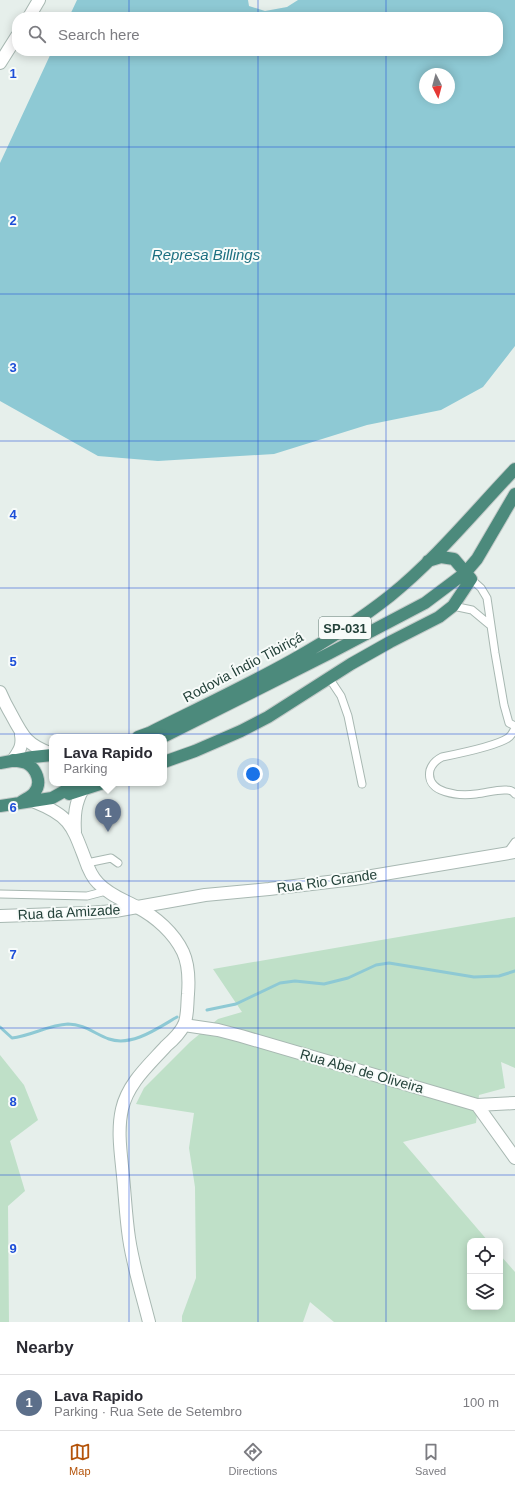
<!DOCTYPE html>
<html lang="en">
<head>
<meta charset="utf-8">
<style>
	:root { --surface:#fff; --page:#f7f7f7; --text:#2b2b33; --muted:#7c7c81; --line:#e1e1e2; --accent:#b45309 }
	body { margin:0; font-family:Arial,sans-serif; background:var(--page); color:var(--text) }
	.controls { position:absolute; right:12px; bottom:12px; display:grid; overflow:hidden; border-radius:8px; box-shadow:0 2px 10px #0003 }
	.controls button { width:36px; height:36px; display:grid; place-items:center; padding:0; border:0; border-bottom:1px solid var(--line); background:var(--surface); color:var(--text); font:20px sans-serif }
	.compass { position:absolute; left:419px; top:68px; width:36px; height:36px; border-radius:50%; background:var(--surface); box-shadow:0 2px 10px #0003; rotate:174deg }
	.you { position:absolute; left:253px; top:774px; width:14px; height:14px; margin:-10px; border:3px solid #fff; border-radius:50%; background:#1a73e8; box-shadow:0 0 0 6px #1a73e833 }
	.badge { display:grid; place-items:center; width:26px; height:26px; border-radius:50%; background:var(--accent); color:#fff; font-size:13px; font-weight:700 }
	.pin { position:absolute; translate:-50% -33px; filter:drop-shadow(0 1px 2px #0008) }
	.pin::after { content:''; position:absolute; top:21px; width:14px; height:12px; background:inherit; clip-path:polygon(0 0,100% 0,50% 100%) }
	.popup { position:absolute; left:49px; top:734px; width:118px; height:52px; box-sizing:border-box; display:grid; place-content:center; border-radius:8px; background:var(--surface); filter:drop-shadow(0 1px 3px #0005); font-size:13px; white-space:nowrap; color:var(--muted) }
	.popup b { font-size:15px; color:var(--text) }
	.popup::after { content:''; position:absolute; left:50%; top:100%; margin-left:-8px; border:8px solid transparent; border-top-color:var(--surface) }
	.list { margin:0; padding:0; list-style:none }
	h2 { display:flex; justify-content:space-between; align-items:center; height:52px; margin:0; padding:0 16px; font-size:17px }
	h2 small { font-size:13px; font-weight:400; color:var(--muted) }
	.list li { display:grid; grid-template-columns:26px 1fr auto; gap:12px; align-items:center; box-sizing:border-box; height:56px; padding:0 16px; border-top:1px solid var(--line) }
	.list b { display:block; font-size:15px; white-space:nowrap }
	.list p { margin:0; font-size:13px; white-space:nowrap; color:var(--muted) }
	.list em { font-size:13px; font-style:normal; color:var(--muted) }
	.icon { flex:none; width:22px; height:22px; fill:none; stroke:currentColor; stroke-width:2; stroke-linecap:round; stroke-linejoin:round }
	.map { position:relative; flex:none; width:515px; height:1322px; overflow:hidden }
	.search { position:absolute; background:var(--surface); box-shadow:0 2px 10px #0003; left:12px; right:12px; top:12px; height:44px; display:flex; align-items:center; gap:10px; box-sizing:border-box; padding:0 14px; border-radius:16px; color:var(--muted); font-size:15px }
	.sheet { height:108px; background:var(--surface) }
	nav { display:flex; justify-content:space-around; align-items:center; box-sizing:border-box; height:56px; border-top:1px solid var(--line); background:var(--surface); font-size:11px; color:var(--muted) }
	nav a { display:grid; justify-items:center; gap:2px }
	nav .on { color:var(--accent) }
	.map>svg:first-child { display:block }
	.green { fill:#bfe0c8 }
	.water { fill:#8ec9d4; fill-rule:evenodd }
	.lines { fill:none; stroke-linecap:round; stroke-linejoin:round }
	.stream { stroke:#8ec9d4; stroke-width:3 }
	.service-casing { stroke:#a8b8b2; stroke-width:9 }
	.minor-casing { stroke:#a8b8b2; stroke-width:14 }
	.tertiary-casing { stroke:#a8b8b2; stroke-width:14 }
	.trunk-casing { stroke:#c2cac8; stroke-width:14 }
	.service { stroke:#fff; stroke-width:7 }
	.minor { stroke:#fff; stroke-width:12 }
	.tertiary { stroke:#fff; stroke-width:12 }
	.trunk { stroke:#4c8a7c; stroke-width:12 }
	.grid { fill:none; stroke:#1d4ed8; stroke-width:1; stroke-opacity:0.55 }
	.labels { text-anchor:middle; dominant-baseline:central; stroke-width:4; stroke-linejoin:round; paint-order:stroke }
	.shield { fill:#f7fbf9; stroke:#637a73; stroke-width:1 }
	.shield-label { font-size:13px; font-weight:bold; fill:#24423a }
	.street-label { font-size:14px; fill:#24423a; stroke:#f7fbf9 }
	.water-label { font-size:15px; font-style:italic; fill:#1c6f80; stroke:#f7fbf9 }
	.grid-label { font-size:13px; text-anchor:middle; font-weight:bold; fill:#1d4ed8; stroke:#f7fbf9; stroke-width:4; stroke-linejoin:round; paint-order:stroke }
</style>
</head>
<body>
<div class="map">
<svg width="515" height="1322" viewBox="0 0 515 1322">
	<rect width="100%" height="100%" fill="#e6efeb"/>
	<!-- green -->
	<path class="green" d="M515,917v151l-14,-6 4,26 -26,7 -3,28 -73,19 85,99h-18v66h30v-52l15,17v50h-181l-24,-20 -7,20h-121v-6l14,-38 -1,-91 -6,-39 5,-35 -58,-9 8,-16 46,-46 28,-23 24,-7 -29,-43z
		M0,1055l24,30 14,35 -28,21 15,50 -17,15 1,116h-9z"/>
	<!-- water -->
	<path class="water" d="M77,0h171l1,6 16,5 22,-4 11,-7h217v346l-32,41 -42,23 -74,15 -93,29 -116,7 -60,-5 -98,-55v-238l52,-112h446v-34h-429zM425,74h24v24h-24z"/>
	<g class="lines">
		<!-- stream -->
		<path class="stream" d="M207,1010l29,-6 44,-21 15,-2 29,3 24,-6 28,-13 13,-2 85,14 25,-1 16,-5
			M0,1027l12,11c19,-2 36,-13 56,-14 16,0 27,10 41,15 23,8 49,-11 68,-22"/>
		<defs>
			<path id="service" d="M471,579l10,9 6,10 8,55 9,52 5,18 6,3
				M453,606l19,4 18,15
				M329,678l12,18 7,20 14,68
				M515,728c-2,4 -3,7 -7,10 -12,8 -51,16 -66,19 -6,3 -10,7 -12,13 -5,24 30,26 46,24 11,-1 21,-5 31,-4 3,0 6,1 8,4
				M507,853l8,-11
				M87,863l24,-5 7,5
				M0,894l87,2 19,-5"/>
			<path id="minor" d="M29,17l10,-17
				M0,63l17,-27
				M0,692c3,7 7,15 11,22 12,23 16,31 41,40
				M13,760c6,-9 10,-14 8,-25
				M0,916l86,-3 29,-2 90,-16 64,-6 85,-10 161,-27
				M184,1025l34,5 23,6 236,69 38,53
				M477,1105l38,-2"/>
			<path id="tertiary" d="M35,802c35,14 37,23 50,57 3,9 6,17 13,24 11,12 26,17 39,24 19,10 37,26 46,45 6,13 6,29 5,42 -1,10 0,22 -4,31 -4,8 -11,15 -18,21 -17,19 -38,37 -44,63 -5,22 -1,45 1,67 2,21 3,42 6,62 4,28 13,56 20,84
				M75,832c-1,-16 0,-29 8,-43"/>
			<path id="trunk" d="M138,737l11,-4c82,-41 169,-80 241,-137 45,-36 85,-85 125,-127
				M163,737l167,-84 95,-50 40,-30 12,-14 38,-65
				M13,760c4,1 9,2 13,3 10,5 17,20 8,30 -3,4 -9,6 -13,9
				M164,762l31,-11 46,-20 27,-14 83,-53 39,-22 49,-25 14,-11 18,-27 -17,-20 -13,-2 -13,4
				M0,763l33,-6 19,-2
				M69,794l34,-11
				M0,806l52,-8 27,-15"/>
		</defs>
		<!-- service casing -->
		<use href="#service" class="service-casing"/>
		<!-- minor casing -->
		<use href="#minor" class="minor-casing"/>
		<!-- tertiary casing -->
		<use href="#tertiary" class="tertiary-casing"/>
		<!-- trunk casing -->
		<use href="#trunk" class="trunk-casing"/>
		<!-- service -->
		<use href="#service" class="service"/>
		<!-- minor -->
		<use href="#minor" class="minor"/>
		<!-- tertiary -->
		<use href="#tertiary" class="tertiary"/>
		<!-- trunk -->
		<use href="#trunk" class="trunk"/>
	</g>
	<!-- grid -->
	<path class="grid" d="M129,0v17M258,0v17M386,0v17M129,51v1271M258,51v1271M386,51v1271M0,147h515M0,294h515M0,441h515M0,588h515M0,734h515M0,881h515M0,1028h515M0,1175h515"/>
	<g class="labels">
		<!-- shield labels -->
		<rect class="shield" x="319" y="617" width="52" height="22" rx="3"/>
		<g class="shield-label">
			<text x="345" y="628">SP-031</text>
		</g>
		<!-- street labels -->
		<g class="street-label">
			<text transform="translate(243 667) rotate(-28)">Rodovia Índio Tibiriçá</text>
			<text transform="translate(327 881) rotate(-8)">Rua Rio Grande</text>
			<text transform="translate(69 912) rotate(-3)">Rua da Amizade</text>
			<text transform="translate(362 1071) rotate(16)">Rua Abel de Oliveira</text>
		</g>
		<!-- water labels -->
		<g class="water-label">
			<text x="206" y="254">Represa Billings</text>
		</g>
	</g>
	<g class="grid-label">
		<text x="13" y="78">1</text>
		<text x="13" y="225">2</text>
		<text x="13" y="372">3</text>
		<text x="13" y="519">4</text>
		<text x="13" y="666">5</text>
		<text x="13" y="812">6</text>
		<text x="13" y="959">7</text>
		<text x="13" y="1106">8</text>
		<text x="13" y="1253">9</text>
	</g>
</svg>
<div class="controls">
<button><svg class="icon" aria-label="locate" viewBox="0 0 24 24"><circle cx="12" cy="12" r="6"/><path d="M12 2v4M12 18v4M2 12h4M18 12h4"/></svg></button>
<button><svg class="icon" aria-label="layers" viewBox="0 0 24 24"><path d="M12 4l9 5-9 5-9-5zM3 14l9 5 9-5"/></svg></button>
</div>
<svg class="compass" viewBox="-18 -18 36 36"><path d="M0-13l5 13h-10z" fill="#e53935"/><path d="M0 13l5-13h-10z" fill="#7c7c81"/></svg>
<div class="you"></div>
<div class="pin badge" style="left:108px;top:832px;background:#5c6f8a">1</div>
<div class="popup"><b>Lava Rapido</b>Parking</div>
<div class="search"><svg class="icon" aria-label="search" viewBox="0 0 24 24"><circle cx="10" cy="10" r="6"/><path d="M15 15l6 6"/></svg>Search here</div>
</div>
<section class="sheet">
<h2>Nearby<small></small></h2>
<ul class="list">
<li><span class="badge" style="background:#5c6f8a">1</span><div><b>Lava Rapido</b><p>Parking · Rua Sete de Setembro</p></div><em>100 m</em></li>
</ul>
</section>
<nav>
<a class="on"><svg class="icon" aria-label="map" viewBox="0 0 24 24"><path d="M3 6l6-2 6 2 6-2v14l-6 2-6-2-6 2zM9 4v14M15 6v14"/></svg>Map</a>
<a><svg class="icon" aria-label="directions" viewBox="0 0 24 24"><path d="M12 3l9 9-9 9-9-9zM9 14v-3h6M13 9l2 2-2 2"/></svg>Directions</a>
<a><svg class="icon" aria-label="saved" viewBox="0 0 24 24"><path d="M7 4h10v16l-5-4-5 4z"/></svg>Saved</a>
</nav>
</body>
</html>
